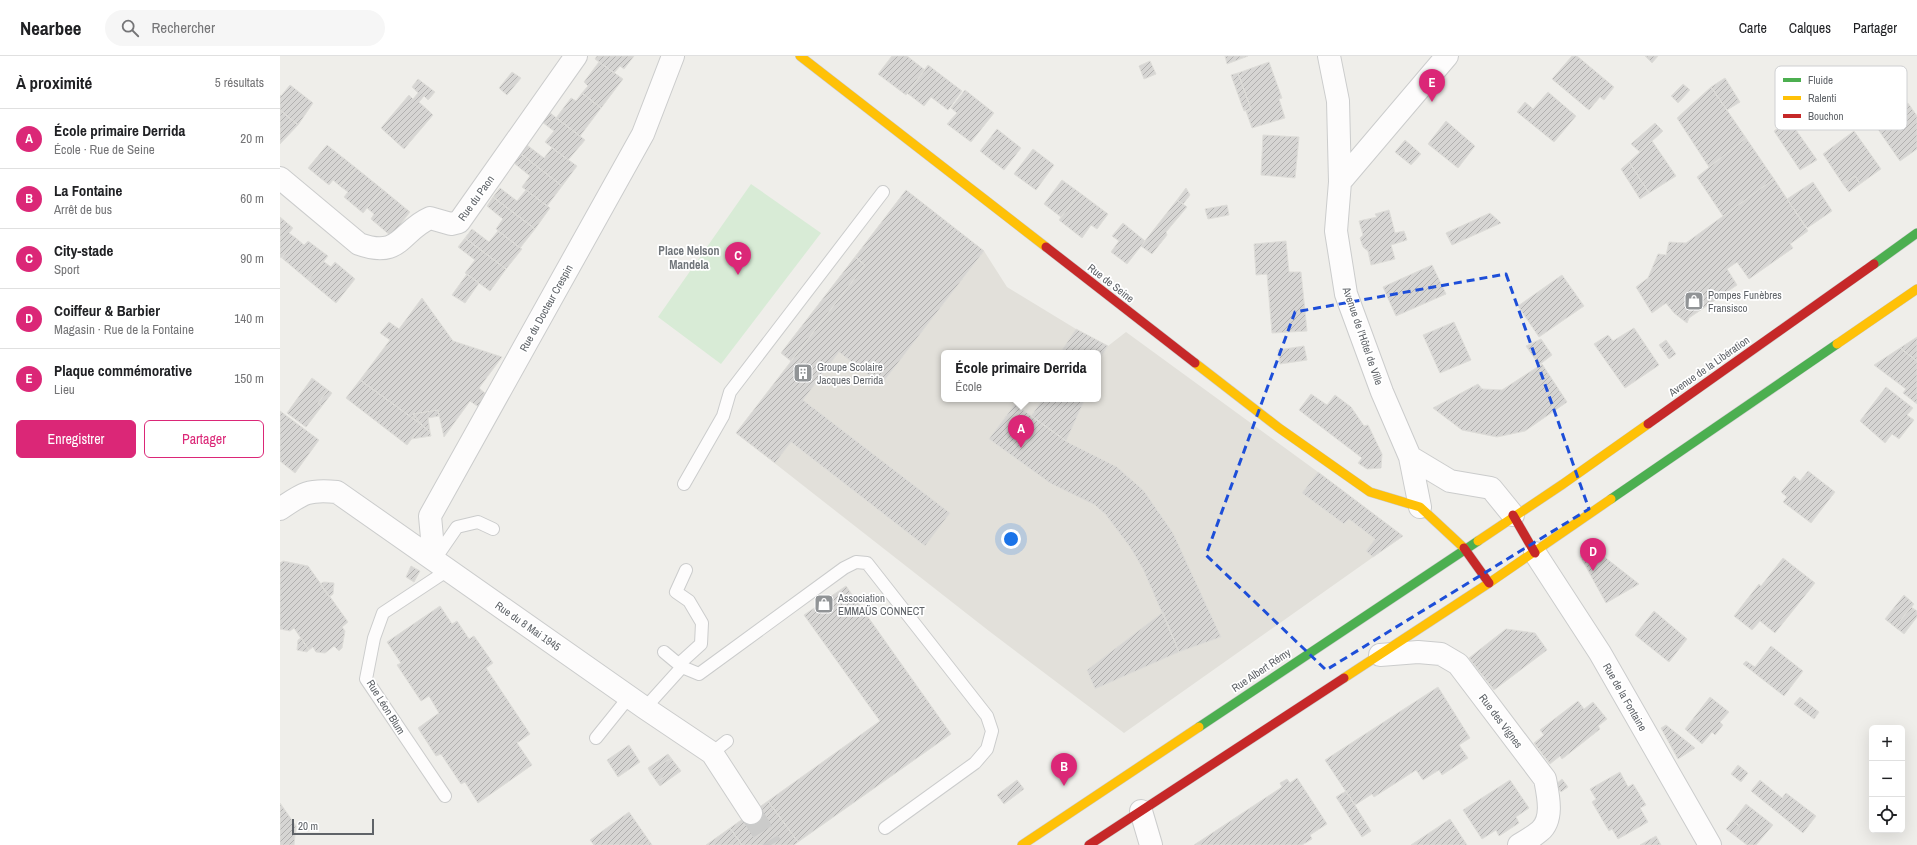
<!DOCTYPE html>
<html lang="fr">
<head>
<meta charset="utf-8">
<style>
	:root { --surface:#fff; --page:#f6f6f6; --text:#202124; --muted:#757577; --line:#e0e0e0; --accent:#db2777 }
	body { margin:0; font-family:"Archivo Narrow",sans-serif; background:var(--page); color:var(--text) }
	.controls { position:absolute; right:12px; bottom:12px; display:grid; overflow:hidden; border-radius:6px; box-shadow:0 4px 16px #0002 }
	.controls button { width:36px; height:36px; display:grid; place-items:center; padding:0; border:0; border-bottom:1px solid var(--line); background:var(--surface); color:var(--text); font:20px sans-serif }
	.scale { position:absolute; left:12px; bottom:10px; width:82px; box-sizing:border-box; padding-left:4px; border:2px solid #5f6368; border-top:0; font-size:11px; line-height:14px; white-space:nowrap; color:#5f6368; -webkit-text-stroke:3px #fff; paint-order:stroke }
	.you { position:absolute; left:731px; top:483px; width:14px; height:14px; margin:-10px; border:3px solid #fff; border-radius:50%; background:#1a73e8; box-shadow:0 0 0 6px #1a73e833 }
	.badge { display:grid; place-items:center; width:26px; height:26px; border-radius:50%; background:var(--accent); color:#fff; font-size:13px; font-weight:700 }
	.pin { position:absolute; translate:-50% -33px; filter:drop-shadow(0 1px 2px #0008) }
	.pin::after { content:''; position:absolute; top:21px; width:14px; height:12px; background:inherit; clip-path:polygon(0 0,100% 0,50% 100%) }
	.popup { position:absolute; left:661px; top:294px; width:160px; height:52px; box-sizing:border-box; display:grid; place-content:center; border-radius:6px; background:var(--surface); filter:drop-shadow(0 1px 3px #0005); font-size:13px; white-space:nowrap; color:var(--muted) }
	.popup b { font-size:15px; color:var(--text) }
	.popup::after { content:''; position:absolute; left:50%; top:100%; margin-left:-8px; border:8px solid transparent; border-top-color:var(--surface) }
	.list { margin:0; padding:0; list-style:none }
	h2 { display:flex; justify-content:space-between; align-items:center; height:52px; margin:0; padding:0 16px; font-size:17px }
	h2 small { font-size:13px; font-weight:400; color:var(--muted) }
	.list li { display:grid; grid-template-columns:26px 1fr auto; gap:12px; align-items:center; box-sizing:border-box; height:60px; padding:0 16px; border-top:1px solid var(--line) }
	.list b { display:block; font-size:15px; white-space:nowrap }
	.list p { margin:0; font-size:13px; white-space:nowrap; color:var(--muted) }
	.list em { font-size:13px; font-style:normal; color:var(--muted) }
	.actions { display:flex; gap:8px; padding:12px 16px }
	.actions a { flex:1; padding:9px 0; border:1px solid var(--accent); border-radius:6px; text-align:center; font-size:14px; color:var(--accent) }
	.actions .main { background:var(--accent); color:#fff }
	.icon { flex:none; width:22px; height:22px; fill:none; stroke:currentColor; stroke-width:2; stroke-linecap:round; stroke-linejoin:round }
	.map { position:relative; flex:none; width:1637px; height:789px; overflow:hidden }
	header { display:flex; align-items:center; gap:24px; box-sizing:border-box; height:56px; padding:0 20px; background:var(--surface); border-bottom:1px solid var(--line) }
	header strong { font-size:19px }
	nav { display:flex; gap:22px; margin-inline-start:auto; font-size:14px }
	.search { width:280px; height:36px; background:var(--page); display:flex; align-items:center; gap:10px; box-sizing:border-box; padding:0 14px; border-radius:22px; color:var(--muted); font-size:15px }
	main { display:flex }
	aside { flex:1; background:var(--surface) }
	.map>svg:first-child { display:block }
	.education { fill:#e2e0da; fill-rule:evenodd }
	.grass { fill:#d8ebd6 }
	.building { fill:url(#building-hatch); stroke:#deddd9 }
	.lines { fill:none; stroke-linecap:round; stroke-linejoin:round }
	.street-tunnel { stroke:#cbcbca; stroke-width:22; stroke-dasharray:22 11; stroke-linecap:butt }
	.lane-casing { stroke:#cbcccc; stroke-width:14 }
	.street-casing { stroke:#cbcccc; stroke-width:24 }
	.fast-casing { stroke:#cacacb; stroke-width:10 }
	.slow-casing { stroke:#cacacb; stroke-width:10 }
	.jam-casing { stroke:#cacacb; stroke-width:10 }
	.lane { stroke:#fdfcfc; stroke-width:12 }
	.street { stroke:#fdfcfc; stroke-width:22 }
	.fast { stroke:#4caf50; stroke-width:9 }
	.slow { stroke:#ffc107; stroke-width:9 }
	.jam { stroke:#c62828; stroke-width:9 }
	.marked { fill:none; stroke:#1d4ed8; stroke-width:3; stroke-dasharray:8 5; stroke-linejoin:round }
	.labels { text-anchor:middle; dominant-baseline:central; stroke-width:3.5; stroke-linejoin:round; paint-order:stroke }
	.street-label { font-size:11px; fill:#5f6368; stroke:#fff }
	.poi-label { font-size:11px; fill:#5f6368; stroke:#fff; text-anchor:start }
	.neighbourhood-label { font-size:12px; font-weight:bold; fill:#70757a; stroke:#fff }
	.key { fill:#fff; stroke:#cfd0d2; stroke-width:1 }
	.key-label { font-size:11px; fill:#5f6368 }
</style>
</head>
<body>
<header>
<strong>Nearbee</strong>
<div class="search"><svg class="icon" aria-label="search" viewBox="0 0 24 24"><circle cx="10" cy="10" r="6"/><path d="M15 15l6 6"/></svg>Rechercher</div>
<nav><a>Carte</a><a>Calques</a><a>Partager</a></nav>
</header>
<main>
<aside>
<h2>À proximité<small>5 résultats</small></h2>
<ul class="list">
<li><span class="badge">A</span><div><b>École primaire Derrida</b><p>École · Rue de Seine</p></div><em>20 m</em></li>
<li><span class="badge">B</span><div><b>La Fontaine</b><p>Arrêt de bus</p></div><em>60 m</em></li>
<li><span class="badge">C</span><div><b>City-stade</b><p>Sport</p></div><em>90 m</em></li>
<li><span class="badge">D</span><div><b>Coiffeur &amp; Barbier</b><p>Magasin · Rue de la Fontaine</p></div><em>140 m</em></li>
<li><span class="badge">E</span><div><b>Plaque commémorative</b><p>Lieu</p></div><em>150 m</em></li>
</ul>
<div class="actions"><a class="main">Enregistrer</a><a>Partager</a></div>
</aside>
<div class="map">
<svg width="1637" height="789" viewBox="0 0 1637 789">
	<defs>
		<pattern id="building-hatch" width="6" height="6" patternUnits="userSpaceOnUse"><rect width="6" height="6" fill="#d6d5d3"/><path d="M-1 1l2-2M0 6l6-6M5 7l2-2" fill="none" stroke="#b1b0af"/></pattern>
	</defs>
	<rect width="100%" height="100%" fill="#efeeea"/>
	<!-- education -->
	<path class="education" d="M626,134l78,61 23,36 69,42 32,17 18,-14 192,140 85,64 -279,197 -135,-102 -253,-198 55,-72 -10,-8zM664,297h154v46h-154z"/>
	<!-- grass -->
	<path class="grass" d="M471,128l70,49 -100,131 -63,-47z"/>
	<!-- building -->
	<path class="building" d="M317,0h37l-10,13 -4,-3 -6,7 -19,-14z
		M612,0h15l18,14 -19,25 -28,-21z
		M945,0h23l-21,8z
		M1292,0h5l37,31 -10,13 -4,-3 -11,13 -37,-31z
		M1365,0h13l-6,7z
		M870,5l6,13 -12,5 -5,-13z
		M319,6l24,17 -22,29 -19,-15 6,-7 -4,-4z
		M989,6l13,36 -3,1 6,19 -33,10 -6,-17 5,-2 -13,-36z
		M648,9l34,26 -14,19 -17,-13 -7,9 -17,-13z
		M232,16l9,6 -14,17 -8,-7z
		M958,17l13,36 -7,2 -13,-36z
		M1445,22l15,24 -13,8 -16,-23z
		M138,23l17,13 -7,8 -4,-4 -5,6 14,13 -29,34 -23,-21 28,-33 4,4 5,-6 -6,-6z
		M1403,28l7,6 -12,13 -7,-7z
		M10,29l23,18 -15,22 -18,-15v-15l1,1z
		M1431,31l35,51 -37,29 -32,-49z
		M685,34l29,23 -23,29 -24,-18 10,-11 -6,-5z
		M1268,36l28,24 -22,26 -37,-30 8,-10 8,7z
		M302,37l19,15 -21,28 -24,-18 15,-20 5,3z
		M1628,47l9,13v33l-17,12 -25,-36z
		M265,53l40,31 -17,20 -23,-18 9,-11 -16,-12z
		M0,54l18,15 -18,19z
		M1509,64l28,40 -17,10 -26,-39z
		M1166,65l29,25 -17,22 -30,-24z
		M1375,67l8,8 -23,21 -9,-8z
		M717,73l24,19 -17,22 -24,-19z
		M1574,75l27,38 -21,15 -5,-8 -12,8 -20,-30z
		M983,79l36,2 -4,41 -34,-3z
		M1466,82l28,41 -51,37 -26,-39z
		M1125,84l16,14 -10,11 -16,-13z
		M1372,85l24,35 -27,17 -20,-31z
		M47,89l29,23 -16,18 -7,-6 -4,5 -21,-17z
		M247,89l17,13 8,-10 25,18 -15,20 -41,-32z
		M753,93l21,16 -18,25 -22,-16z
		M241,98l41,32 -15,20 -25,-19 8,-11 -16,-13z
		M1349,106l20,31 -9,6 -19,-30z
		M76,112l26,21 -19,24 -19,-16 4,-5 -8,-6z
		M1575,120l5,8 -11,8 -6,-8z
		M1494,123l34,52 -18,13 3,4 -44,31 -12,-17 -10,7 10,16 -48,33 -2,5 -13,-10 -8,-10 -14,10 -16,-26 12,-9 10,-24 8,1 3,-13 17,1z
		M782,124l18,13 -19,24 -17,-13z
		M1533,126l19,29 -25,17 -20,-29z
		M220,132l17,13 9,-11 24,18 -15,21 -42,-32z
		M906,132l4,7 -7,9 -6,-4z
		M102,133l28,23 -19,24 -20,-17 3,-5 -7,-6z
		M626,134l78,61 -103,134 -42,-33 -36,48 147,113 -25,33 -134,-104 -16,21 -39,-30 129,-168 -10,-8z
		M800,137l28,21 -11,15 -6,-4 -9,13 -23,-18z
		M213,141l42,32 -15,19 -24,-19 7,-10 -16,-13z
		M897,144l10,7 -21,25 1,3 -15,19 -11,-8z
		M947,149l2,10 -21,4 -3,-10z
		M1109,154l6,23 9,-2 3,9 -16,5 4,14 -24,6 -3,-14 -5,-4 -3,-9 3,-3 -4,-14 18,-4 -2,-3z
		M1210,157l11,10 -49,22 -6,-12z
		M0,161l13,11 -4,5 8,6 -15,19 -2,-1z
		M843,167l22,18 -18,23 -16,-12 8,-11 -7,-5z
		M192,173l17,13 9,-11 24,18 -16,20 -41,-31z
		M185,182l41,31 -16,22 -25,-18 10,-13 -17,-13z
		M17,183l7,6 4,-4 20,15 -20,24 -26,-22z
		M1006,185l3,31h12l6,59 -35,2 -5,-59 -11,1 -2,-31z
		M575,201l10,8 -74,96 -10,-8z
		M43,205l8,6 4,-5 20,17 -19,24 -28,-23z
		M1152,209l14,29 -50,22 -13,-29z
		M187,218l12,9 -14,20 -13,-8z
		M1282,219l22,31 -45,31 -21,-31z
		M142,242l31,43 49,16 -23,31 8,7 -7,13 -10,-7 -26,36 -6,-27 -25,4 9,11 -62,-45 30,-40 -10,-7 9,-11 10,7z
		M1174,266l17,38 -31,13 -17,-38z
		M1354,272l25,37 -34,23 -31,-44 14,-9 5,6z
		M796,273l32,17 -10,16v-9h-38z
		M1637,281v24l-17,-13z
		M1261,283l11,16 -13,10 -13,-19z
		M1386,284l10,14 -7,5 -10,-14z
		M1024,290l3,14 -27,4 -2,-14z
		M1620,292l17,13v43l-14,-11 3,-4 -32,-24z
		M1262,308l25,38 -42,29 -28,6 -35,-7 -29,-22 45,-24 4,5 20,1z
		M32,322l16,12 -10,13 4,3 -16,21 -19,-14z
		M80,324l62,45 -15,20 -61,-47z
		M1606,331l27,21 -6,7 7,5 -15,19 -7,-5 -7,9 -25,-22z
		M48,334l4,3 -10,13 -4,-3z
		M1031,338l16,11 8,-10 16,12 13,19 4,-1 14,29 -1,14 -14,1 -9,-6 4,-5 -63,-48z
		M763,343h42l-19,42 -35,-25z
		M735,348l54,39 48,24 27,24 29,42 48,104 -42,15 -36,-83 -13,-22 -24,-32 -11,-10 -45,-22 -61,-44z
		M158,354l1,6 -11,2 2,14 -8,-7 -9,-11z
		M0,355l39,29 -24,33 -15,-12z
		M142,369l8,7 1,4 -20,3z
		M1528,415l27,21 -24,31 -28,-21 4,-5 -6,-5 13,-16 6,5z
		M1038,416l85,64 -30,21 -7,-6 9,-12 -26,-20 -5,5 -42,-31z
		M1313,492l46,36 -33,19 -26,-47z
		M1503,502l32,25 -40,50 -15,-12 -8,9 -18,-14 25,-32 2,2z
		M3,505l25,5 40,56 -6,5 3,4 -3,17 -3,3 -5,-5 -9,7 -9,-1 -3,-5 -4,3 -15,-22 -4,3 -10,-2v-66z
		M131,510l9,5 -6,11 -8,-5z
		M44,526l10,1 -1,11 -4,3 -9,-13z
		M566,530l105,148 -153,108 -30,-41 112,-80 -76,-106z
		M1624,539l10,9 -19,23 -10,-8z
		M160,550l12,18 5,-3 12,18 5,-3 19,27 -7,5 44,66 -13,9 15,22 -54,38 -13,-21 -4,2 -20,-30 -5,2 -18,-28 21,-15 -10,-17 -8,5 -24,-36 4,-2 -14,-21z
		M1631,551l6,4v6l-13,17 -9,-7z
		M1374,555l33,28 -18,23 -34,-27z
		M883,556l16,40 -84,37 -8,-19z
		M1226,573l29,4 12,17 -53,40 -25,-32z
		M21,582l8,12 -2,2 -10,-2 1,-10z
		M1491,590l32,25 -19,25 -41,-32 3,-3 9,6z
		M1158,631l32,51 -11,7 9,13 -26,17 -3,-5 -16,10 -7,-10 -42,27 -2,-3 -17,11 -30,-45z
		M1430,641l19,15 -9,10 3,3 -8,10 -3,-3 -10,12 -17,-15z
		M1520,641l19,15 -5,7 -20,-15z
		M1298,645l6,8 9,-7 14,17 -9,7 2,3 -38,30 -2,-3 -10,8 -16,-21 10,-8 -4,-5z
		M1386,669l29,23 -17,11 -17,-31z
		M349,689l11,17 -22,15 -11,-17z
		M388,698l3,4 -21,14 -2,-4z
		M391,702l7,9 -21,15 -7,-10z
		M1458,709l10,8 -7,9 -10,-8z
		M398,711l3,4 -21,15 -3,-4z
		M1340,716l8,15 5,-3 13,21 -6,3 8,14 -30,17 -6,-10 -3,2 -17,-29 4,-3 -6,-10z
		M1017,722l30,46 -17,11 2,4 -10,6h-108l88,-58 -2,-4 7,-4 3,4z
		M1282,723l6,8 -7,5 -6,-7z
		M737,724l7,9 -20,15 -7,-9z
		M1230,724l19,28 -13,9 3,6 -20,13 -3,-6 -14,9 -19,-29z
		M1480,724l22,18 4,-5 30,23 -13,17 -52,-42z
		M1066,735l25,40 -9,6 -26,-40z
		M488,745l30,41 -4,3h-52l-12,-17z
		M0,747l16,23 -2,19h-14z
		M1466,748l27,21 -17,20h-9l-13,-10 6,-8 -7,-6z
		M349,756l23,33h-58l-4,-5z
		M1170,763l17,26h-56z
		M1453,765l7,6 -6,8 -8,-6z
		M450,772l12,17h-36z
		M1376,780l5,9h-21z"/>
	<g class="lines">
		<!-- street-tunnel -->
		<path class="street-tunnel" d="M471,757l20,32"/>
		<defs>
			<path id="lane" d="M404,428l39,-68 7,-24 153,-200
				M155,503l22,-32 21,-5 15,7
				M384,596l18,15 17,7 145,-106 12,-6 11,1 120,153 5,15 -5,18 -12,14 -90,65
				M399,608l22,-20 1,-21 -13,-22 -13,-9 10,-22
				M365,652l37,-41
				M316,682l33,-41
				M432,697l15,-12
				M165,740l-79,-117 8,-41 9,-25 65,-43"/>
			<path id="street" d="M1049,0l9,45 2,81
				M0,122l79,66c42,15 41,-13 71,-26l21,6 8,-2 117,-166
				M1130,401l40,24 41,7 22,27
				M1140,451l-10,-50 -28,-65 -36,-98 -10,-63 4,-49 107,-126
				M0,453c23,-16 29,-20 57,-17l308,216 67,45 39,60
				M1255,497l65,100 110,192
				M154,504l-4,-44 213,-382 30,-78
				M1100,599l38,-3 23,2 17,10 87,115c3,16 9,40 -5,52 -6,5 -14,10 -21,14
				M861,755l10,34"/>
			<path id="fast" d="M1594,208l43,-31
				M1331,443l226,-155
				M919,671l279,-186"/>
			<path id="slow" d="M520,0l246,191
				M1557,288l80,-55
				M915,307l84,65 91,64 50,15 44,41
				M1198,485l85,-57 85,-60
				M1064,622l145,-95 122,-84
				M742,789l177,-118"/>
			<path id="jam" d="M766,191l149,116
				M1368,368l226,-160
				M1233,459l22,38
				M1184,492l25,35
				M809,789l255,-167"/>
		</defs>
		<!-- lane casing -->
		<use href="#lane" class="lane-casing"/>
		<!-- street casing -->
		<use href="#street" class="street-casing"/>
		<!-- fast casing -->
		<use href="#fast" class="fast-casing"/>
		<!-- slow casing -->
		<use href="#slow" class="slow-casing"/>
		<!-- jam casing -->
		<use href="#jam" class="jam-casing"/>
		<!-- lane -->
		<use href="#lane" class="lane"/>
		<!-- street -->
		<use href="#street" class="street"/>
		<!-- fast -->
		<use href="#fast" class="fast"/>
		<!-- slow -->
		<use href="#slow" class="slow"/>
		<!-- jam -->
		<use href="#jam" class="jam"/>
	</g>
	<!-- marked area -->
	<path class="marked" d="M1226,218l83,235 -263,161 -120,-115 89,-243z"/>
	<!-- icons -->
	<defs>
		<symbol id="shop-square" viewBox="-11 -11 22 22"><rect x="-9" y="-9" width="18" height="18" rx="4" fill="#919496" stroke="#fff"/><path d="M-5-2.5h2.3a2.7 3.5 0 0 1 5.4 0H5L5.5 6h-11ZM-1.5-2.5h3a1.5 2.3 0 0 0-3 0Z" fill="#fff"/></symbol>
		<symbol id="building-square" viewBox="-11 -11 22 22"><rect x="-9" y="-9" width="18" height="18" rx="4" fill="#919496" stroke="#fff"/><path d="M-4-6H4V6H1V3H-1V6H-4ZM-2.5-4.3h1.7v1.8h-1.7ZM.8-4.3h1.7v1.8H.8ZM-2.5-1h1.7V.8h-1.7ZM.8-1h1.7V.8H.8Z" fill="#fff"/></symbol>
	</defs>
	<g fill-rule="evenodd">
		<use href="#shop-square" x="1403" y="234" width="22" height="22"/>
		<use href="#building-square" x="512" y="306" width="22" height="22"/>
		<use href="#shop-square" x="533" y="537" width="22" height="22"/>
	</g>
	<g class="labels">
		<!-- street labels -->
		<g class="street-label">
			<text transform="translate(196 142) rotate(-54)">Rue du Paon</text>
			<text transform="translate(831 227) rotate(38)">Rue de Seine</text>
			<text transform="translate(266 252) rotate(-61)">Rue du Docteur Crespin</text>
			<text transform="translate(1083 280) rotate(71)">Avenue de l'Hôtel de Ville</text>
			<text transform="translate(1429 310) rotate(-35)">Avenue de la Libération</text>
			<text transform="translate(248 570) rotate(35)">Rue du 8 Mai 1945</text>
			<text transform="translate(981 614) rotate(-34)">Rue Albert Rémy</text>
			<text transform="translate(1345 641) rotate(60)">Rue de la Fontaine</text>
			<text transform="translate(106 651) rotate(58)">Rue Léon Blum</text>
			<text transform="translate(1221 665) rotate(53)">Rue des Vignes</text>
		</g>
		<!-- poi labels -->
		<g class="poi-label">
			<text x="1428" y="239">Pompes Funèbres<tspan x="1428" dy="13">Fransisco</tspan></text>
			<text x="537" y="311">Groupe Scolaire<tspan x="537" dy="13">Jacques Derrida</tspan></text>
			<text x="558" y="542">Association<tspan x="558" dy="13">EMMAÜS CONNECT</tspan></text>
		</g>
		<!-- neighbourhood labels -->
		<g class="neighbourhood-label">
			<text x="409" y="195">Place Nelson<tspan x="409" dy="14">Mandela</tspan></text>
		</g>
	</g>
	<!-- legend -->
	<rect x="1495" y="10" width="132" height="64" rx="6" class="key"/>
	<rect x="1503" y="22" width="18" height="4" fill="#4caf50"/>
	<rect x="1503" y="40" width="18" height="4" fill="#ffc107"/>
	<rect x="1503" y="58" width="18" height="4" fill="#c62828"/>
	<g class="key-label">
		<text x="1528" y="28">Fluide</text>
		<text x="1528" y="46">Ralenti</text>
		<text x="1528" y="64">Bouchon</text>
	</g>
</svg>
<div class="controls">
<button>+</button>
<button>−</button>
<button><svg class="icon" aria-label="locate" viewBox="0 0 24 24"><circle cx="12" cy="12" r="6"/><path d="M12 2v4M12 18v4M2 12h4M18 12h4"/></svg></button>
</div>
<div class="scale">20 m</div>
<div class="you"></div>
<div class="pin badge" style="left:741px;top:392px">A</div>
<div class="popup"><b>École primaire Derrida</b>École</div>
<div class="pin badge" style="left:784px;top:730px">B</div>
<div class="pin badge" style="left:458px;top:219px">C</div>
<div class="pin badge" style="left:1313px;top:515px">D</div>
<div class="pin badge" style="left:1152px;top:46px">E</div>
</div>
</main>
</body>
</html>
